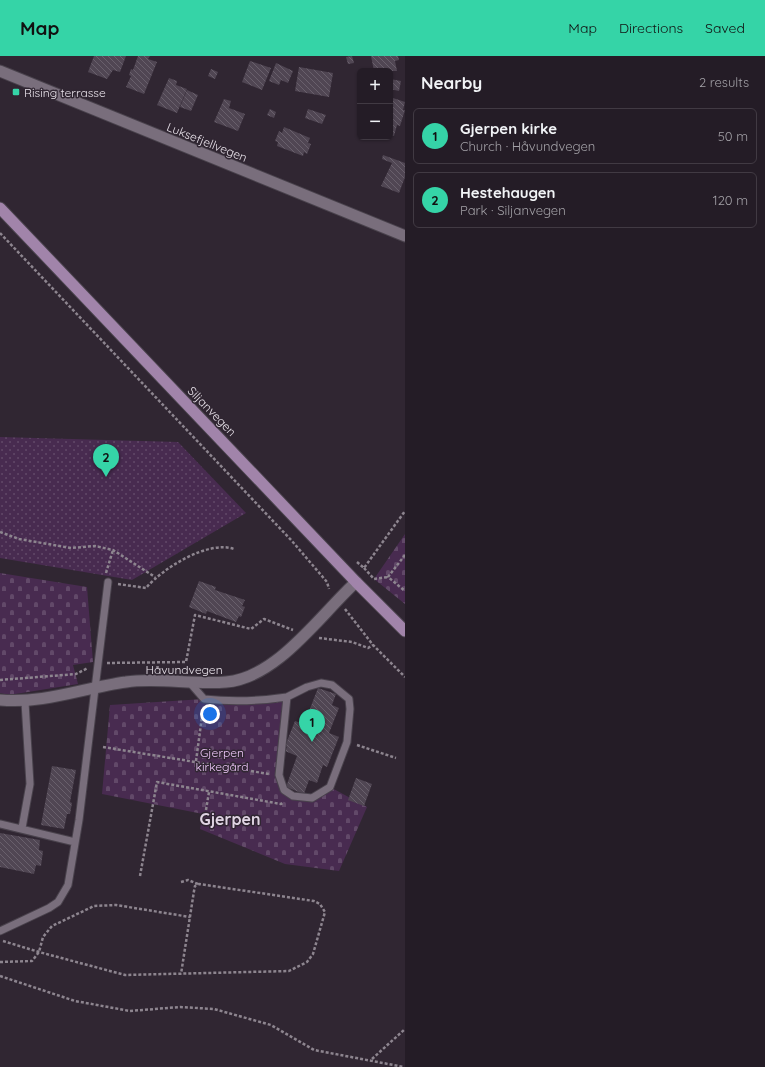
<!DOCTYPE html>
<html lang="en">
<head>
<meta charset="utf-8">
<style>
	:root { --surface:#241c26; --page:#302932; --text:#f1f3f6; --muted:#a3a1a7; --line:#413a43; --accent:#35d4a7 }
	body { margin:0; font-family:Quicksand,sans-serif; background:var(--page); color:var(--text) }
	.controls { position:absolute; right:12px; top:12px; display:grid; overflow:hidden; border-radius:6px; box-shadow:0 1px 3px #0004 }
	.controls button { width:36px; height:36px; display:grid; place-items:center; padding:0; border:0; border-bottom:1px solid var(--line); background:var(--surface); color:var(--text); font:20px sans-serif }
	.you { position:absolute; left:210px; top:658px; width:14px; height:14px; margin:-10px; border:3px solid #fff; border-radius:50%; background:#1a73e8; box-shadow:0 0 0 6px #1a73e833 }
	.badge { display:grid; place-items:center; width:26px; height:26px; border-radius:50%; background:var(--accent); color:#111; font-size:13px; font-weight:700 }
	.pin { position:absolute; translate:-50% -33px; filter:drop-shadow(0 1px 2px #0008) }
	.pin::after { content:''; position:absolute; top:21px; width:14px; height:12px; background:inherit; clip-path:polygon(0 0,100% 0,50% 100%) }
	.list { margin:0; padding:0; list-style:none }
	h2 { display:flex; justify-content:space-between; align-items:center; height:52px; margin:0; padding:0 16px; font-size:17px }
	h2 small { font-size:13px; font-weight:400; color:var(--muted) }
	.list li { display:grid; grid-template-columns:26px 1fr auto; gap:12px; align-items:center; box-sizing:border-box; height:56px; margin:0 8px 8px; padding:0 8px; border:1px solid var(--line); border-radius:6px }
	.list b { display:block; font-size:15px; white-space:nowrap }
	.list p { margin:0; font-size:13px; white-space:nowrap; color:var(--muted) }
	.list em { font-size:13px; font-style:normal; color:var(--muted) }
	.map { position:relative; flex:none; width:405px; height:1011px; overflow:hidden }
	header { display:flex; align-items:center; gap:24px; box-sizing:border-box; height:56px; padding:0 20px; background:var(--accent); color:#111 }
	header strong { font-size:19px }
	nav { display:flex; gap:22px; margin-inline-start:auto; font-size:14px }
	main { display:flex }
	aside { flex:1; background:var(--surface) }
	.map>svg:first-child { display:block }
	.cemetery { fill:url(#cemetery-stones) }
	.park { fill:url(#park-dots) }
	.building { fill:url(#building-back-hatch) }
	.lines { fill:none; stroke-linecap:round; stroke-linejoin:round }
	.service-casing { stroke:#49424c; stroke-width:9 }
	.tertiary-casing { stroke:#49424c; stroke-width:13 }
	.secondary-casing { stroke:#49424c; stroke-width:13 }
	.primary-casing { stroke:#49424c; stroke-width:13 }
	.path { stroke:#8d858f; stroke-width:2.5; stroke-dasharray:3 2; stroke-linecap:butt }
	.service { stroke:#796e7c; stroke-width:7 }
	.tertiary { stroke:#796e7c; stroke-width:11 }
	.secondary { stroke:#796e7c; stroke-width:11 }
	.primary { stroke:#a184aa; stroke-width:11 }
	.poi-dot { fill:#35d4a7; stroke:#302632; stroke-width:1.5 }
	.labels { text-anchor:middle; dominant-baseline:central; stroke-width:3; stroke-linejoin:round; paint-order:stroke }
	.poi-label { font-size:12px; fill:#e8e2ea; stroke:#302632; text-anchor:start }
	.street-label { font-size:12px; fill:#e8e2ea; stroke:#302632 }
	.park-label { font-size:12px; fill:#efc8fa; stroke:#302632 }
	.district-label { font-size:16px; font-weight:bold; fill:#e0d4e3; stroke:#302632 }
</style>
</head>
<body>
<header>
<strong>Map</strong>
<nav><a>Map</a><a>Directions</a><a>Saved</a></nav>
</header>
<main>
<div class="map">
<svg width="405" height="1011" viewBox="0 0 405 1011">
	<defs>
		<pattern id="cemetery-stones" width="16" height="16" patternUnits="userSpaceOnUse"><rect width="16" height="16" fill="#482b50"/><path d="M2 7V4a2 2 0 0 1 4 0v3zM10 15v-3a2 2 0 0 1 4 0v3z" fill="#624969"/></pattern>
		<pattern id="park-dots" width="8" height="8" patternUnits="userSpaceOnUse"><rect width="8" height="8" fill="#482b50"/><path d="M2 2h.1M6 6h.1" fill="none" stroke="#624969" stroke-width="1.8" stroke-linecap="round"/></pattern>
		<pattern id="building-back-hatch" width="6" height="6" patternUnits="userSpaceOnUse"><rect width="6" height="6" fill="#504653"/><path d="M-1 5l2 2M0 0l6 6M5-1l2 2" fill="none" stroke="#69606c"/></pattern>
	</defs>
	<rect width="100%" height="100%" fill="#302632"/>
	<!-- cemetery -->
	<path class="cemetery" d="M405,478v70l-31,-25z
		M0,517l87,14 6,75 -20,3 5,19 -69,11 -9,-2z
		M287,641l-8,78 14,21 19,2 18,-11 37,20 -28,64 -54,-7 -85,-35 3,-15 -101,-20 8,-89 94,-6z"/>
	<!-- park -->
	<path class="park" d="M0,381l178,5 68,71 -114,67 -132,-22z"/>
	<!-- building -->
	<path class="building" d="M94,0h32l-6,16 -7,-2 -6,9 -19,-7z
		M138,0h12l-2,3 9,3 -13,32 -18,-7 5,-11 -2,-1 2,-6 2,1z
		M352,0l2,7 -6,1 -2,-7z
		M371,0h27l1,4 -4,1 2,10h-23z
		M250,5l21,7 -9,22 -20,-8z
		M276,7l17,8 -5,12 -7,-3 -2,5 -10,-4z
		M299,11l34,6 -4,24 -34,-6z
		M211,13l7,3 -3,7 -7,-3z
		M169,22l8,3 -1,4 11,4 -10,24 -20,-8z
		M390,23l11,2 -2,10 -9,-2z
		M187,34l11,5 -7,16 -11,-4z
		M393,42l12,4 -2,8h2l-5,16 -3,-1 -3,11 -4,-1v-29z
		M224,43l7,2 -2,7 16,6 -7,17 -24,-9z
		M270,53l6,3 -2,6 -7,-3z
		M308,53l18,6 -4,9 -17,-6z
		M284,71l26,11 -2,5 3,1 -4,10 -3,-2 -1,4 -26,-10 1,-4 -3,-1 4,-10 3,2z
		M383,99l22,8v14l-6,16 -18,-7 11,-23 -10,-4z
		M199,525l17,6 -1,3 30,10 -3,6 3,1 -4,10 -2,-1 -3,6 -29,-11 -1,3 -17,-7z
		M318,632l18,6 -4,11 7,3 -10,25 10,4 -12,30 -4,-2 -6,18 -8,-3 -5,14 -18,-7 11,-31 -12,-5 2,-4 -2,-1 10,-25 9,3z
		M52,710l24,4 -6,32 2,1 -2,11h-3l-3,15 -23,-4z
		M356,722l16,6 -8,22 -16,-6z
		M0,777l40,7 -1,10 4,1 -2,15 -5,-1 -2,9 -34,-7z"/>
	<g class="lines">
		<defs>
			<path id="service" d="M321,627l11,2 17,14 1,10 -3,33 -17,45 -18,11 -19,-2 -9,-6 -5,-15 8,-78 20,-10z
				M191,628l13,15c29,3 56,2 83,-2
				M0,768l75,18
				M22,772l8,-44 -5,-82
				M0,875l49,-23 9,-6 10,-17 11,-65 29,-238"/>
			<path id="tertiary" d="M0,644c44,4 83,-12 126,-18 30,-5 67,3 100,0 51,-4 94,-67 130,-100"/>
			<path id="secondary" d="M0,15l405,165"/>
			<path id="primary" d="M0,152l356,374 49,49"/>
		</defs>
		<!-- service casing -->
		<use href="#service" class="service-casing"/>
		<!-- tertiary casing -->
		<use href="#tertiary" class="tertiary-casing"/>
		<!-- secondary casing -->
		<use href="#secondary" class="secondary-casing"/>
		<!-- primary casing -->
		<use href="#primary" class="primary-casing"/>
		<!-- path -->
		<path class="path" d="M0,177l292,308 35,41 2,7
			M0,476l19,7 52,9 24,-2 18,4 42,27
			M405,499l-17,22 17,14
			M357,506l7,6 41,-57
			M364,512l10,11 14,-2
			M106,517l7,-23
			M118,528l28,4c17,-20 62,-48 88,-39
			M345,553l28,36 32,32
			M319,582l33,4 16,6 5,-3
			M107,607l79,-1 9,-47 56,14 13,-10 29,11
			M0,624l76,-6 12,-6
			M357,689l39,13
			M103,691l166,27
			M196,705l7,-52
			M206,754l3,-18
			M140,820l17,-94 124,22 3,-2
			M181,826l7,-2 10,4
			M3,885l36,11 86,23 164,-4 18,-9 6,-8 12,-42 -5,-8 -6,-3 -115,-17 -4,2 -1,5 -13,83
			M0,906l32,-1 7,-9 4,-15 9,-11 42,-20 22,-1 74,12
			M0,920l75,25 55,10 50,-4 34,2 57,16 43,25 90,17
			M372,1003l33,-30"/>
		<!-- service -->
		<use href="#service" class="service"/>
		<!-- tertiary -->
		<use href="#tertiary" class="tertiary"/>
		<!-- secondary -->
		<use href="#secondary" class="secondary"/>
		<!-- primary -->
		<use href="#primary" class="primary"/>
	</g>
	<!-- markers -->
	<rect class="poi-dot" x="12" y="32" width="8" height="8" rx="2"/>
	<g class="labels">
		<!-- poi labels -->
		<g class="poi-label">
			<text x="24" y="36">Rising terrasse</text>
		</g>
		<!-- street labels -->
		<g class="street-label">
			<text transform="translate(207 86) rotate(22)">Luksefjellvegen</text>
			<text transform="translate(212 355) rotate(46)">Siljanvegen</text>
			<text x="184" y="613">Håvundvegen</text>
		</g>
		<!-- park labels -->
		<g class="park-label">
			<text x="222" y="696">Gjerpen<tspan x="222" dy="14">kirkegård</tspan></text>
		</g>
		<!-- district labels -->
		<g class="district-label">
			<text x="230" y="763">Gjerpen</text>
		</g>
	</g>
</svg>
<div class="controls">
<button>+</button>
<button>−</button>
</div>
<div class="you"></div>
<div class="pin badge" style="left:312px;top:686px">1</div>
<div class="pin badge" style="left:106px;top:421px">2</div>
</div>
<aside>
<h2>Nearby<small>2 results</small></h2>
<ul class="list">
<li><span class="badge">1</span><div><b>Gjerpen kirke</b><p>Church · Håvundvegen</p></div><em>50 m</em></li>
<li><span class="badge">2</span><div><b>Hestehaugen</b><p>Park · Siljanvegen</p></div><em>120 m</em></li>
</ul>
</aside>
</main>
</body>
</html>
